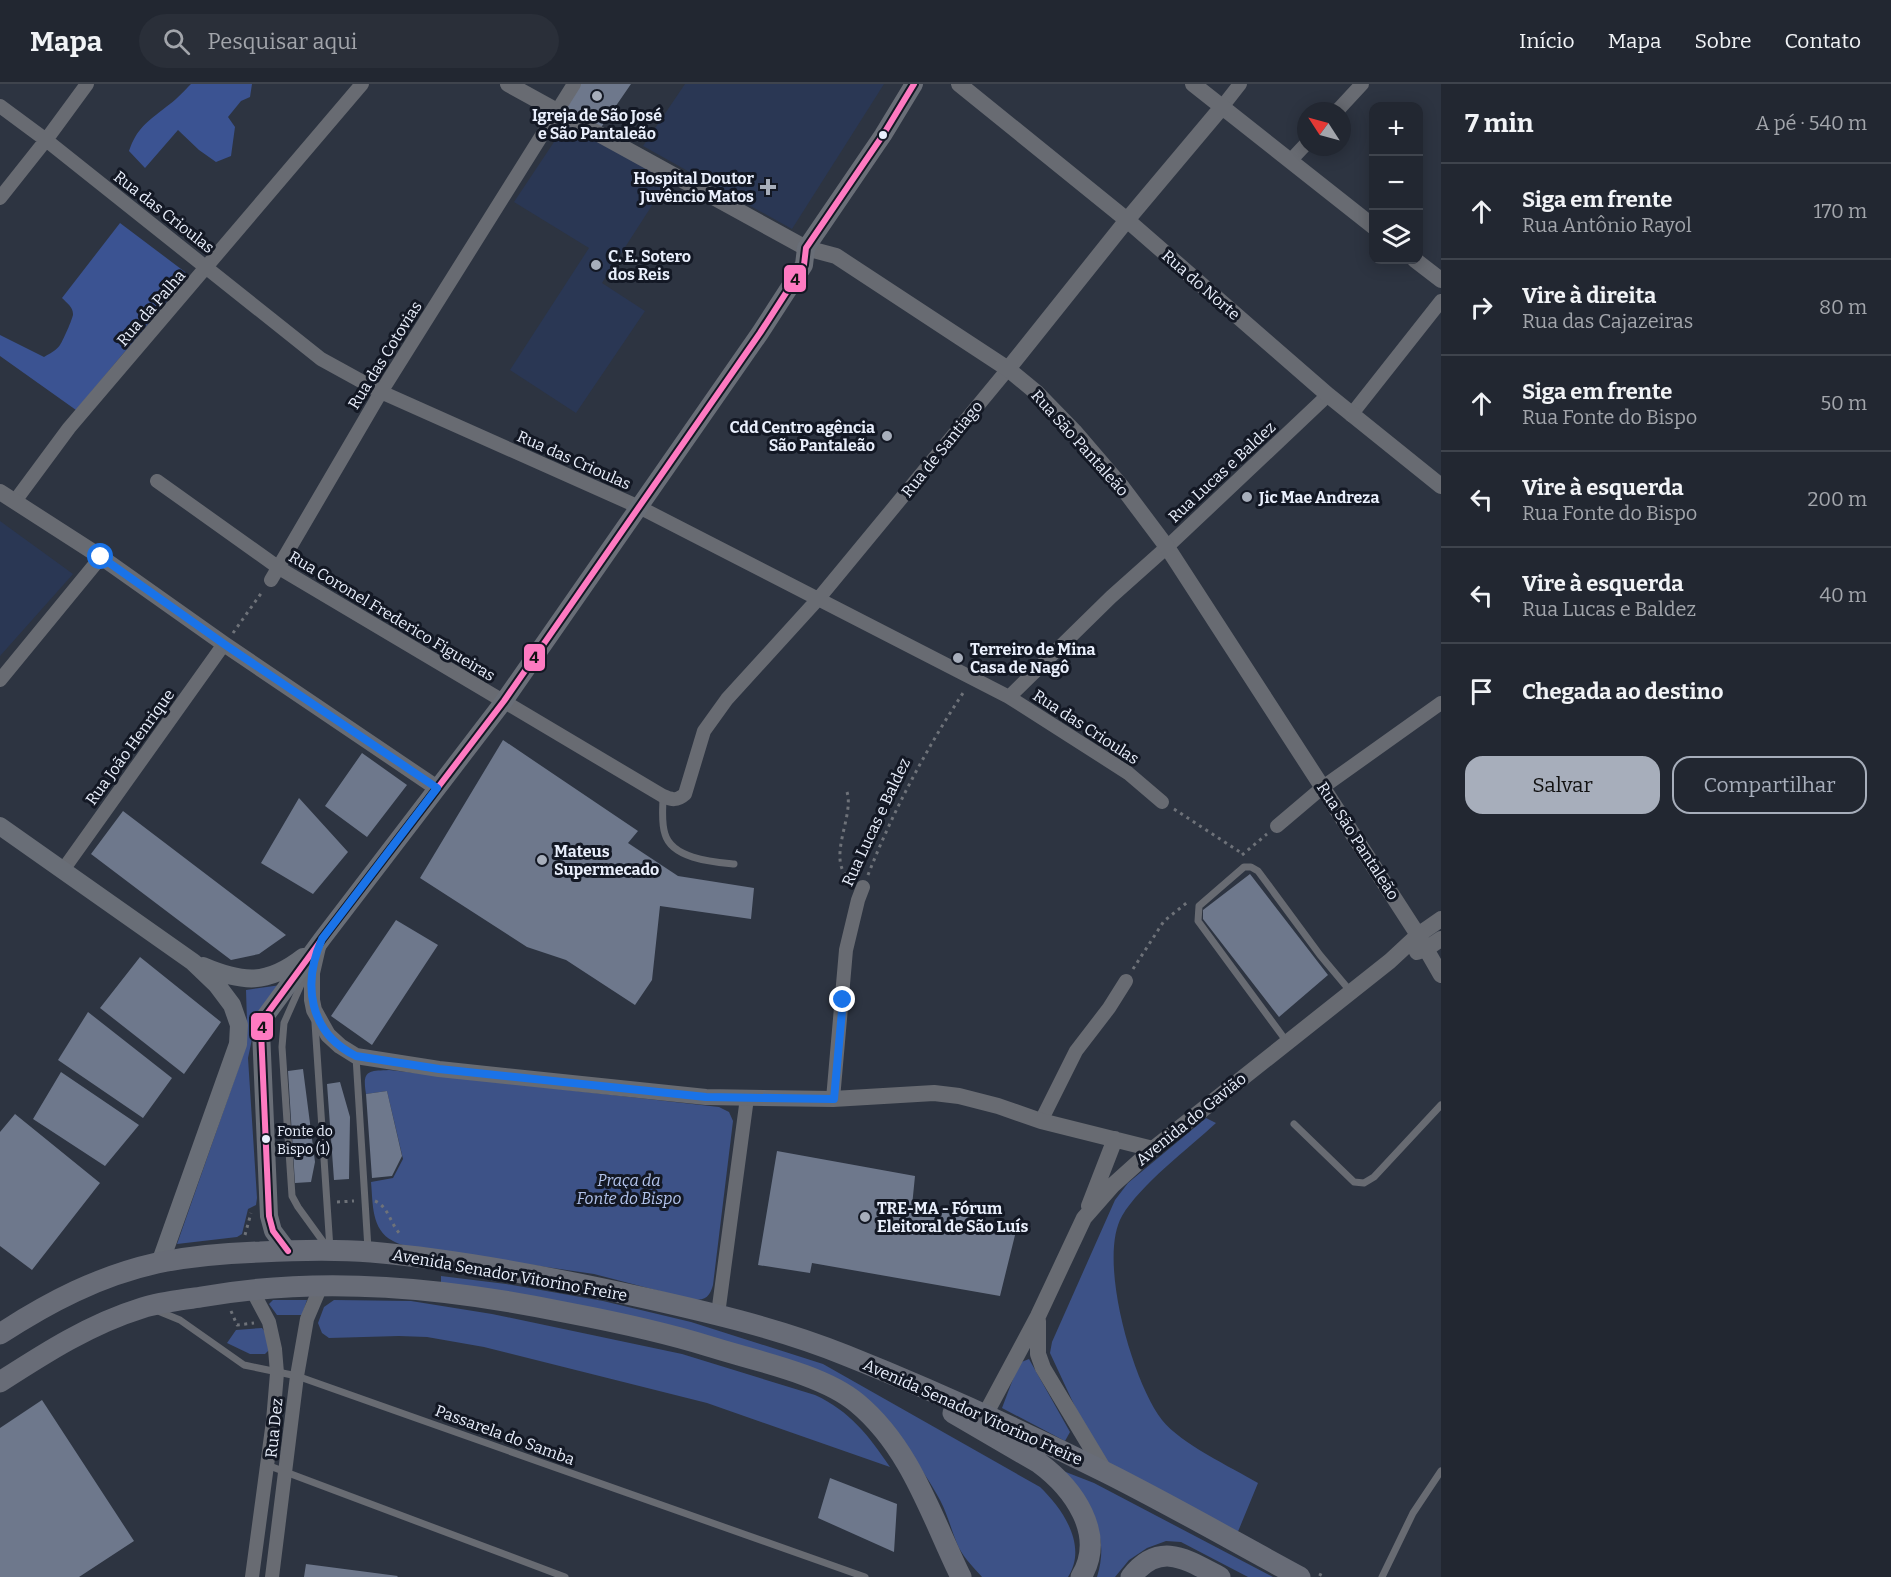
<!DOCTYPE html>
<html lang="pt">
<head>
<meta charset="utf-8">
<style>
	:root { --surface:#222731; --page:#2a2f39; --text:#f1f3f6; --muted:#a2a5ab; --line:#3f444d; --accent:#a7aebb }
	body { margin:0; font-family:Bitter,serif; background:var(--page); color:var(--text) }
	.controls { position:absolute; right:18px; top:18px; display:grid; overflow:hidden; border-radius:12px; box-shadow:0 3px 15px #0003 }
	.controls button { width:54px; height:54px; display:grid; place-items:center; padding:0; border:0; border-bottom:2px solid var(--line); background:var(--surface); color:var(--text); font:30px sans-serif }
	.compass { position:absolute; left:1297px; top:18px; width:54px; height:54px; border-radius:50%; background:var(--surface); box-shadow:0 3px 15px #0003; rotate:306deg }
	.stop { position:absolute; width:18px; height:18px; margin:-14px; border:4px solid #1a73e8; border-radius:50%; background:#fff }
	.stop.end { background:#1a73e8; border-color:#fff; box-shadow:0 2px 6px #0008 }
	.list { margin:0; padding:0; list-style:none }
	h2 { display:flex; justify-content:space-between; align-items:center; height:78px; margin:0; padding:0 24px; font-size:26px }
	h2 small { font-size:20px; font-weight:400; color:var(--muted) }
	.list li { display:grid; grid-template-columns:39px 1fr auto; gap:18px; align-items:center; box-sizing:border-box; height:96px; padding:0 24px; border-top:2px solid var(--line) }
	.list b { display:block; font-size:22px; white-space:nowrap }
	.list p { margin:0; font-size:20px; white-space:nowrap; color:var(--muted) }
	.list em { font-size:20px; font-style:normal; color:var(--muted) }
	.actions { display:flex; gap:12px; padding:18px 24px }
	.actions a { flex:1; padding:14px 0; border:2px solid var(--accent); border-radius:18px; text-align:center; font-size:21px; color:var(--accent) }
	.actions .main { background:var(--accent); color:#111 }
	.icon { flex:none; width:33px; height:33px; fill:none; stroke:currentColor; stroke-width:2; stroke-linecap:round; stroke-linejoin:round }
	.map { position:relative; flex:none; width:1441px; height:1493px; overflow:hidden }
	header { display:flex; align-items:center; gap:36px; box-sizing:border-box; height:84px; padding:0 30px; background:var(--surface); border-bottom:2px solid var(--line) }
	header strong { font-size:28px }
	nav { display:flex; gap:33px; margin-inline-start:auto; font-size:21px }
	.search { width:420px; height:54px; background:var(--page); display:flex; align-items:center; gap:15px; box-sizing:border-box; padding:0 21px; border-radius:33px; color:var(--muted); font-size:22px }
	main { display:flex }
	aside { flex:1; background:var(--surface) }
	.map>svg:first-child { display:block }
	.built { fill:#2a3754 }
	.green { fill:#3d5287 }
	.forest { fill:#3b5392 }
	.building { fill:#6e788c }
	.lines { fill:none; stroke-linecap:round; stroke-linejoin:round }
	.path { stroke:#6e7279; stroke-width:3; stroke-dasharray:3 4.5; stroke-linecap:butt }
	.service { stroke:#686b72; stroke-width:7 }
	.minor { stroke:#686b72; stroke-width:14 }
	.tertiary { stroke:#686b72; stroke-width:16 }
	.secondary { stroke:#696e77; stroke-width:18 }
	.primary { stroke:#686c77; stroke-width:21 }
	.bus-1-casing { stroke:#131824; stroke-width:10 }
	.bus-1 { stroke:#fe7ac1; stroke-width:6 }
	.route { stroke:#1a73e8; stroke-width:8 }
	.poi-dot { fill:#a7aebb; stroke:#131824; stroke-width:2 }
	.bus-dot { fill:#e9effc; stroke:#131824; stroke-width:2 }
	.labels { text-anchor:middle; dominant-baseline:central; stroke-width:6; stroke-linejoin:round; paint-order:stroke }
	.bus-label { font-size:14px; fill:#e9effc; stroke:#131824; text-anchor:start }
	.poi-label { font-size:16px; font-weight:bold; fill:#e9effc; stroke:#131824; text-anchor:start }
	.street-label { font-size:16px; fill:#e9effc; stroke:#131824 }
	.park-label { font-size:16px; font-style:italic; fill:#b3c4ec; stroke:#131824 }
	.line-badge { stroke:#131824; stroke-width:2 }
	.pale-badge-label { font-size:16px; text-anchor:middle; font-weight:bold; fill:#111 }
</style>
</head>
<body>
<header>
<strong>Mapa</strong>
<div class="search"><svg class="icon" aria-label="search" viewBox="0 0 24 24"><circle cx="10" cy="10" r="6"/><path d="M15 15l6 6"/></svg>Pesquisar aqui</div>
<nav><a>Início</a><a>Mapa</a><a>Sobre</a><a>Contato</a></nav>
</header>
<main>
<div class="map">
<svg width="1441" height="1493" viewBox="0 0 1441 1493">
	<rect width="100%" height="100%" fill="#2d3441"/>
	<!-- built -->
	<path class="built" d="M685,0h199l-92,145 -149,-83z
		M568,37l101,58 -67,104 43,28 -69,102 -66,-43 79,-122 -75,-46z
		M0,437l73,53 -73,82z"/>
	<!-- green -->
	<path class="green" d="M281,901l-25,35 -8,38 9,140 -1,7 -8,4 -6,25 -5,3 -60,7 66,-189 4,-33 -1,-32z
		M389,986l330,37 10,5 4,9 -20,164c-3,11 -7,15 -19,15l-100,-26 -178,-26c-7,-2 -17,-3 -23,-7 -22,-11 -20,-38 -22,-59l22,-4 10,-19 -16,-68 -21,3c-4,-24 2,-23 23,-24z
		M1206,1034l10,5c-27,25 -76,62 -94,93 -25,43 11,167 40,204 19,24 69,47 96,63l-21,51 -128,-70 -32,-53 -27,-58 2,-11 63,-142 13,-17z
		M441,1192l65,8 97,17 88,21 132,42 217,123c23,22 48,59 28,90h-86c-8,-9 -17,-18 -23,-29 -7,-15 -11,-33 -19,-48 -19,-36 -53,-78 -81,-107l-418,-110z
		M273,1216h34l-5,15h-25l-8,-11z
		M334,1216l77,1 81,13 190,40 133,41c35,16 54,41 75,72l-183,-64 -223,-56 -57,-10 -28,-1 -70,2 -7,-5 -4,-10 6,-16z
		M262,1244l3,4 4,18 -4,4h-15l-23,-11 9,-13z
		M1029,1275l41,73 -5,9 -63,-33 17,-45z
		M1058,1385l36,14 179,94h-25l-67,-35 -15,-1 -19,7 -18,12 -14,17h-18c15,-49 -12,-71 -39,-108z"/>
	<!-- forest -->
	<path class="forest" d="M191,0h61l-2,13 -9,4 -13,16 7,10 -4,29 -15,6 -17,-12 -21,-20 -33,38 -16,-17c8,-23 18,-29 37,-44 9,-6 17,-15 25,-23z
		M120,139l69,52 -113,135 -76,-54v-21l44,22c5,-3 13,-7 16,-12 2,-2 14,-29 13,-31 0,-7 -6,-11 -11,-16z"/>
	<!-- building -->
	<path class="building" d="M580,0h51l-31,45 -36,-21z
		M503,656l135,91 -10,12 50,33 76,12 -3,31 -91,-13 -8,74 -17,25 -69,-45 -39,-13 -107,-69z
		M362,669l45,32 -40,52 -42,-31z
		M299,714l49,54 -35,42 -52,-31z
		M123,727l163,124 -27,19 -28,6 -140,-106z
		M1250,790l78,101 -49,42 -76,-98v-9z
		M396,836l42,25 -66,100 -41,-29z
		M140,873l81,65 -37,52 -84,-66z
		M88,928l84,66 -29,40 -85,-58z
		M303,985l12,93 -4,20 -16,1 -7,-112z
		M61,988l78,53 -34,41 -72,-47z
		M340,998l10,35 -1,62 -15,1 -7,-96z
		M387,1007l15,65 -10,20 -20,2 -6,-84z
		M15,1030l85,69 -68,87 -32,-24v-114z
		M777,1067l138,25 -3,30 105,21 -17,69 -188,-33 -2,10 -52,-8z
		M42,1316l92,141 -55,36h-79v-149z
		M830,1394l67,26 -3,48 -76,-34z
		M306,1480l92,12 -1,1h-93z"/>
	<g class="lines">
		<!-- path -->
		<path class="path" d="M233,549l29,-41
			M847,708c8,25 -24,72 6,89
			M1174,725l69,45
			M1242,771l25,-21
			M868,791c25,-64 59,-128 97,-185
			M1133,885l31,-48 25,-20
			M375,1117c14,6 15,23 26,34
			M337,1118l17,-1
			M245,1151l6,-22
			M231,1227l6,14 17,-2
			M1319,1490l6,3"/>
		<!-- service -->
		<path class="service" d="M663,712c0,13 -2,26 2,38 7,25 49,28 69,30
			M307,887l-23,52 -2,24 10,149 6,11 29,40
			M315,939l15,226
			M1287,958l-89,-121 1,-15 45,-39h7l7,4 62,84 31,37
			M356,973l12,192
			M1294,1040l60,58 10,1 10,-6 67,-72
			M158,1227l22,9 64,45 53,11 568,201
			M267,1381l298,112
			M1382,1493l31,-64 28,-42"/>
		<!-- minor -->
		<path class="minor" d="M0,22l46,34 275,219 60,33 258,115 370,190 119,76 34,29
			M1222,23l18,-23
			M1337,27l25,-27
			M1290,77l16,-17
			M0,114l46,-58 41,-56
			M1351,331l90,-114
			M157,397l122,87 384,228c9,4 14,5 22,-2l19,-63 23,-32 92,-101 189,-229
			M15,417l54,-73 293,-344
			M271,496l110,-188 193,-308
			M0,596l101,-123
			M1009,613l102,-100 56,-50 161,-152
			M1277,742l46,-39 118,-84
			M63,786l161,-226
			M833,1015l13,-149 12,-50 5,-13
			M1041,1037l35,-70 33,-43 17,-27
			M252,1206l17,32 6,27 2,24 -4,48 -21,156
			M718,1230l29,-216
			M272,1493l25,-201 10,-57 14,-33"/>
		<!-- tertiary -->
		<path class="tertiary" d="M508,0l298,164 30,8 172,113 29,24 37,38 48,56 45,60 251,388 23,40
			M959,0l168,136 201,175 113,91
			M1193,0l181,143
			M1415,176l26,20
			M1008,285l119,-149 95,-113
			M0,408l101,65 123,87 213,144
			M318,863l-6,26v27l2,10 14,25 12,11 16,10 83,13 267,28 127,2 101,-6 25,3 39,10 43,15 112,28
			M1417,868l9,-3 15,-10
			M1089,1122l26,-67
			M1038,1237v33l5,14 63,105
			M985,1331l53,-99 46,-98 29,-33 40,-36 237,-188 28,-26 23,-16"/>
		<!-- secondary -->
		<path class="secondary" d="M0,742l193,136 24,23 15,20 7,20 -1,19 -78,219
			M203,882c40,17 64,19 100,-9
			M288,1167l-15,-20 -4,-15 -8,-185 3,-13 58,-79 182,-238 256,-368 44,-68 2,-17 77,-113 31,-51"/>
		<!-- primary -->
		<path class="primary" d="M0,1250c49,-32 99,-58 157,-71 34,-7 69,-10 103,-11 37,-2 75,-3 111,0 92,8 184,26 274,46 67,15 136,31 200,57 88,35 175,75 260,117 66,33 130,70 195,105
			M0,1298c45,-29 90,-58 142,-74 19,-6 40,-8 59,-11 123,-22 247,-9 368,16 47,9 94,19 139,33 44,14 115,28 149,57 54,45 74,113 104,174
			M953,1329l86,50c34,25 68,71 42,114
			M1131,1493c29,-37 56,-17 89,0"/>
		<defs>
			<path id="bus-1" d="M288,1167l-15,-20 -4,-15 -8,-185 3,-13 58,-79 182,-238 256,-368 44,-68 2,-17 77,-113 31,-51"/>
		</defs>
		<!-- bus-1 casing -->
		<use href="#bus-1" class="bus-1-casing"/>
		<!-- bus-1 -->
		<use href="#bus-1" class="bus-1"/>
	</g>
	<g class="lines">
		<!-- route -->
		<path class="route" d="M101,473l123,87 213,144 -115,151c-20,45 -13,94 34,117l83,13 267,28 128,2 9,-99"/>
	</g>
	<!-- markers -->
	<g class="poi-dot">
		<circle cx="597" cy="12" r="6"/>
		<path d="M765 94h6v6h6v6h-6v6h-6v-6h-6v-6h6z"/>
		<circle cx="596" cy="181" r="6"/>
		<circle cx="887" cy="352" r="6"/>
		<circle cx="1247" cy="413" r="6"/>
		<circle cx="958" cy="574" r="6"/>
		<circle cx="542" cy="776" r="6"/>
		<circle cx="865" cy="1133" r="6"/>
	</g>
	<g class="bus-dot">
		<circle cx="883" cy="51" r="5"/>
		<circle cx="266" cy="1055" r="5"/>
	</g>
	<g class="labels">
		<!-- bus labels -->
		<g class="bus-label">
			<text x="277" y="1047">Fonte do<tspan x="277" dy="18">Bispo (1)</tspan></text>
		</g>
		<!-- poi labels -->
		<g class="poi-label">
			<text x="597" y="31" text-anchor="middle">Igreja de São José<tspan x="597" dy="18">e São Pantaleão</tspan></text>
			<text x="754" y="94" text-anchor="end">Hospital Doutor<tspan x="754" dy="18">Juvêncio Matos</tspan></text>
			<text x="608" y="172">C. E. Sotero<tspan x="608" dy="18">dos Reis</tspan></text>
			<text x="875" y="343" text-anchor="end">Cdd Centro agência<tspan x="875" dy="18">São Pantaleão</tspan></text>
			<text x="1259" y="413">Jic Mae Andreza</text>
			<text x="970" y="565">Terreiro de Mina<tspan x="970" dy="18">Casa de Nagô</tspan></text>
			<text x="554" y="767">Mateus<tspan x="554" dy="18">Supermecado</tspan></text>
			<text x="877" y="1124">TRE-MA - Fórum<tspan x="877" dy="18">Eleitoral de São Luís</tspan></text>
		</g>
		<!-- street labels -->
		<g class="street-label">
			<text transform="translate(164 128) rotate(38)">Rua das Crioulas</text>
			<text transform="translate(1201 201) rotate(41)">Rua do Norte</text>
			<text transform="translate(151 224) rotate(-49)">Rua da Palha</text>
			<text transform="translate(385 271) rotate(-58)">Rua das Cotovias</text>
			<text transform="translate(1080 359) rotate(48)">Rua São Pantaleão</text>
			<text transform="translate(942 365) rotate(-51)">Rua de Santiago</text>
			<text transform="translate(574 376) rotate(24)">Rua das Crioulas</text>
			<text transform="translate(1222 388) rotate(-43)">Rua Lucas e Baldez</text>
			<text transform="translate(392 532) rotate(31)">Rua Coronel Frederico Figueiras</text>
			<text transform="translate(1086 643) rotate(33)">Rua das Crioulas</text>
			<text transform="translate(130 663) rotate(-54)">Rua João Henrique</text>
			<text transform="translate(876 738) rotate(-65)">Rua Lucas e Baldez</text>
			<text transform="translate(1358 757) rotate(57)">Rua São Pantaleão</text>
			<text transform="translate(1191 1035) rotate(-39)">Avenida do Gavião</text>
			<text transform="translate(510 1191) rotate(10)">Avenida Senador Vitorino Freire</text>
			<text transform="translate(973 1328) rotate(24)">Avenida Senador Vitorino Freire</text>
			<text transform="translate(274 1344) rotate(-84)">Rua Dez</text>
			<text transform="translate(505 1351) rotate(20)">Passarela do Samba</text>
		</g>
		<!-- park labels -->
		<g class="park-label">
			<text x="629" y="1096">Praça da<tspan x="629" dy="18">Fonte do Bispo</tspan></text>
		</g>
	</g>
	<g class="line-badge">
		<rect x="783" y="180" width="24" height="29" rx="6" fill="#fe7ac1"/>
		<rect x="523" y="559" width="23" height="29" rx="6" fill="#fe7ac1"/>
		<rect x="250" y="928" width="24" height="29" rx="6" fill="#fe7ac1"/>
	</g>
	<g class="pale-badge-label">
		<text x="795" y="201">4</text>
		<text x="534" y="579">4</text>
		<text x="262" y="949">4</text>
	</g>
</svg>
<div class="controls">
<button>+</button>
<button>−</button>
<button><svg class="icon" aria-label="layers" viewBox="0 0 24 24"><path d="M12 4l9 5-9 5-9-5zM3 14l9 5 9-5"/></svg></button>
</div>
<svg class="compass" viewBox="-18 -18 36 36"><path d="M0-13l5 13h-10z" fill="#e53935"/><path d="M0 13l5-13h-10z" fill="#a2a5ab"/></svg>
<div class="stop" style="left:101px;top:473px"></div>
<div class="stop end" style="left:843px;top:916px"></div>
</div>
<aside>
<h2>7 min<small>A pé · 540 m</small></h2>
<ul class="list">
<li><svg class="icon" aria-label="ahead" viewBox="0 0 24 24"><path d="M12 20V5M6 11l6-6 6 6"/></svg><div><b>Siga em frente</b><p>Rua Antônio Rayol</p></div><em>170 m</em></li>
<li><svg class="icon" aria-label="right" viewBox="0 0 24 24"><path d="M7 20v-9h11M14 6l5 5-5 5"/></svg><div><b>Vire à direita</b><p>Rua das Cajazeiras</p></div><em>80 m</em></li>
<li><svg class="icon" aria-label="ahead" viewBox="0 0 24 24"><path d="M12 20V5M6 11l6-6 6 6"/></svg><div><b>Siga em frente</b><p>Rua Fonte do Bispo</p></div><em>50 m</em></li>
<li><svg class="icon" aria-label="left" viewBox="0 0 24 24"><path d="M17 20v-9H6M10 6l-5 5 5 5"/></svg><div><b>Vire à esquerda</b><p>Rua Fonte do Bispo</p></div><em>200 m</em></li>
<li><svg class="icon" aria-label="left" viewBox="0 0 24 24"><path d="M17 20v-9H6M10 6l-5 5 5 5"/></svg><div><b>Vire à esquerda</b><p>Rua Lucas e Baldez</p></div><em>40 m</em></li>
<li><svg class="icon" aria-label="arrive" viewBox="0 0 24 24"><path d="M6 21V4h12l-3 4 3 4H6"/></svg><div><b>Chegada ao destino</b></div></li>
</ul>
<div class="actions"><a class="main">Salvar</a><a>Compartilhar</a></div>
</aside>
</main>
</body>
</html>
